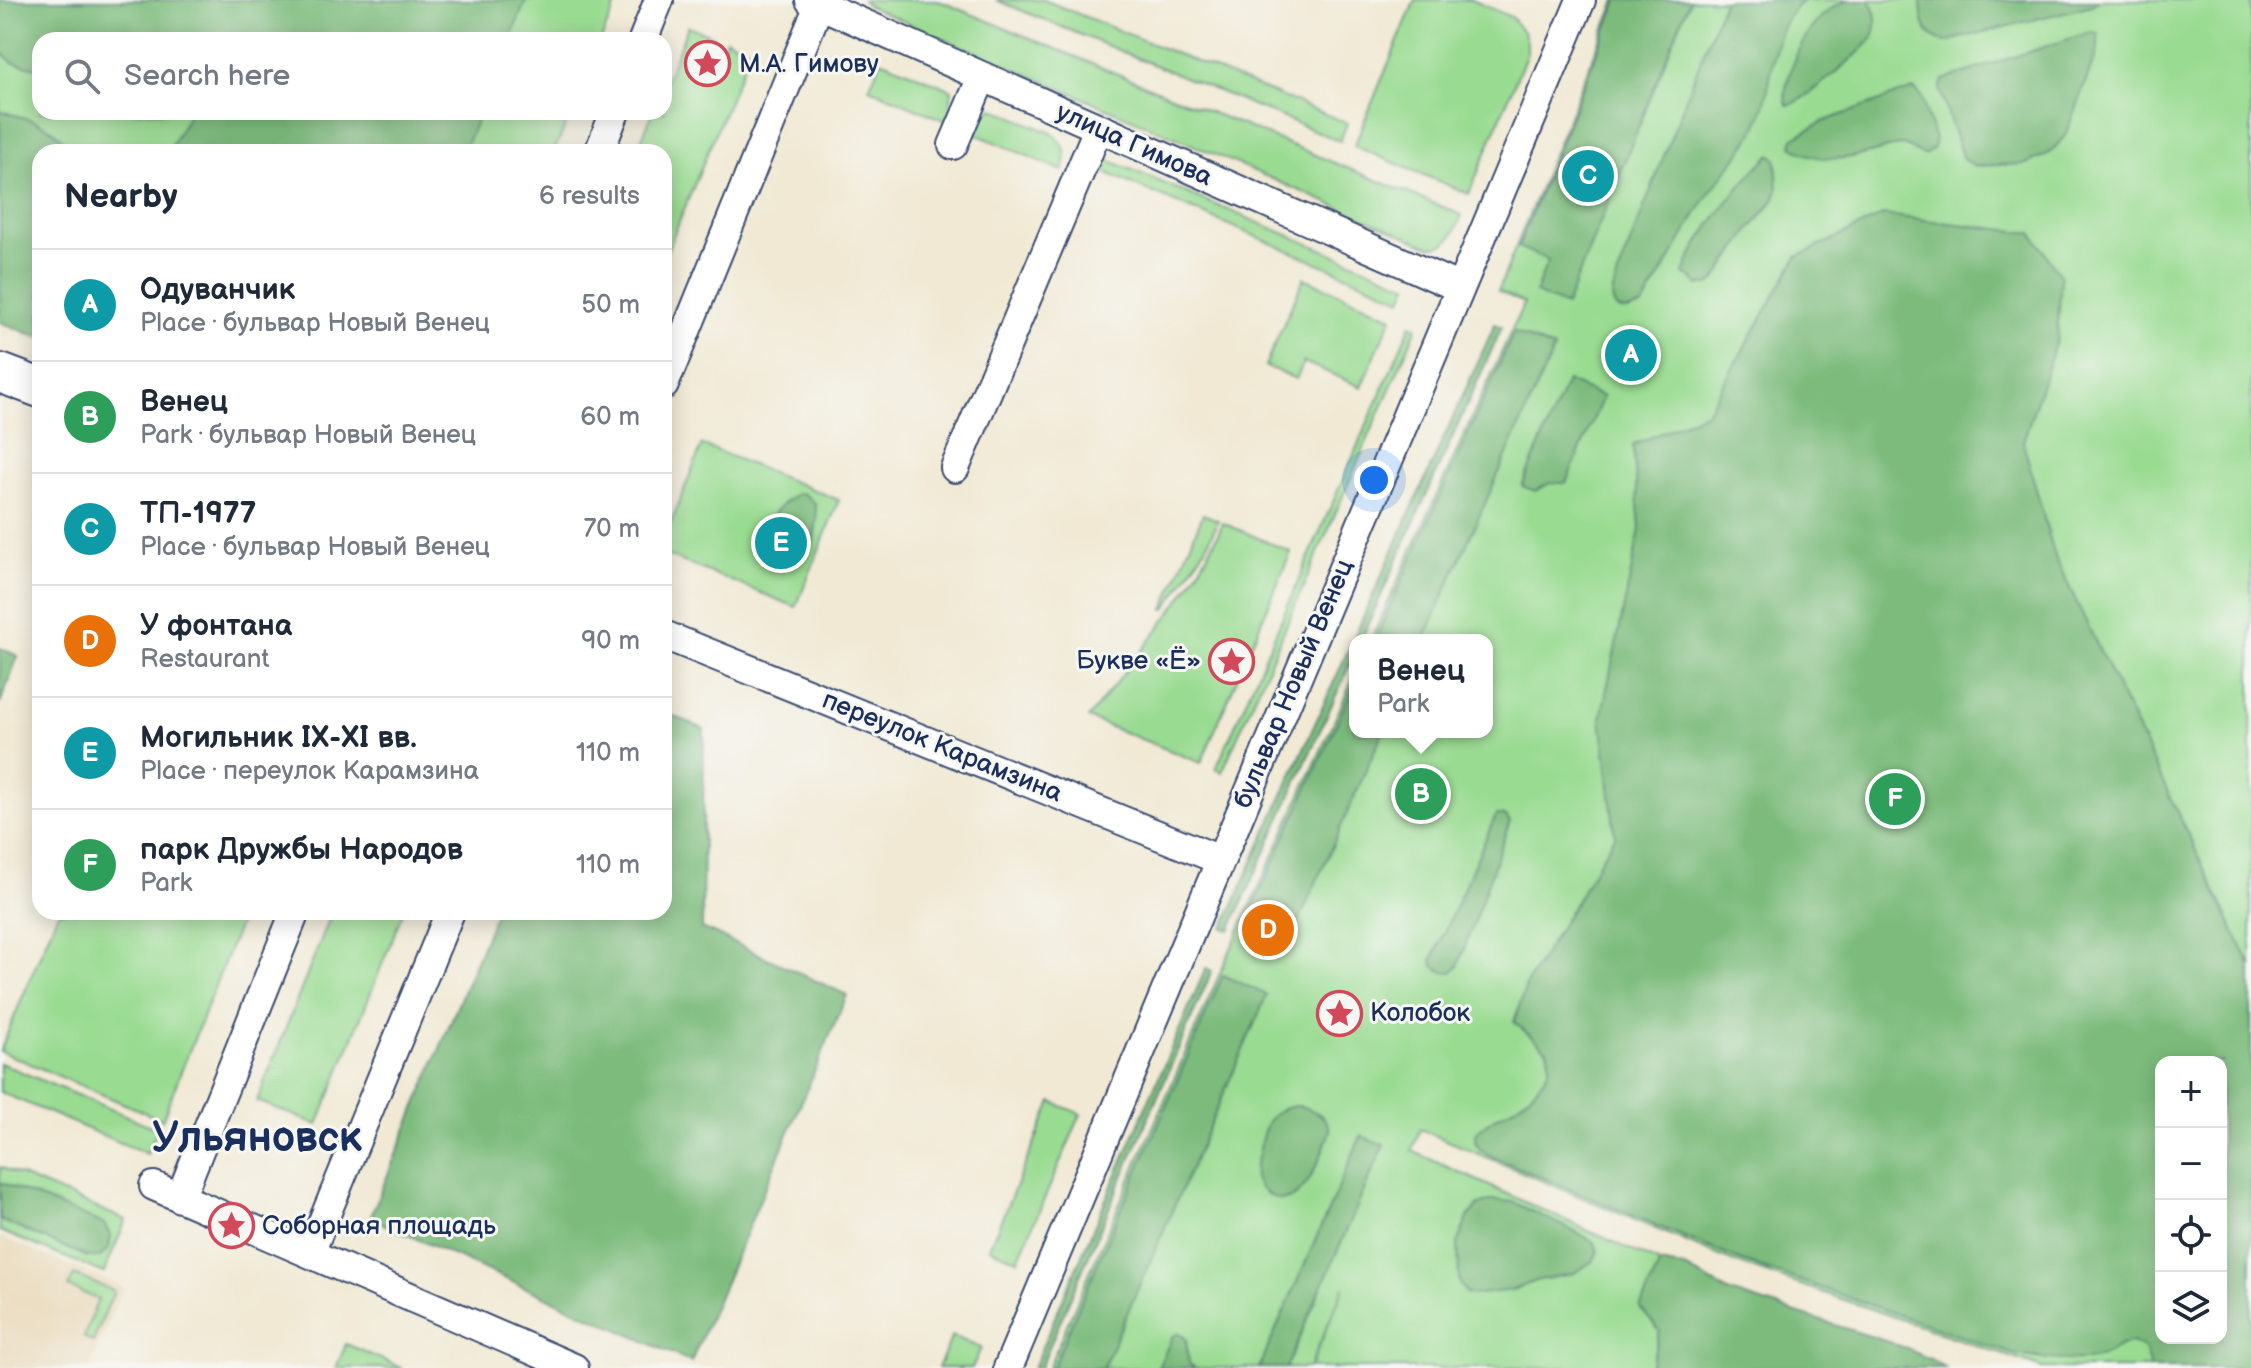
<!DOCTYPE html>
<html lang="en">
<head>
<meta charset="utf-8">
<style>
	:root { --surface:#fff; --page:#f6f6f7; --text:#1f2937; --muted:#747a83; --line:#e0e1e3; --accent:#b45309 }
	body { margin:0; font-family:"Balsamiq Sans",sans-serif; background:var(--page); color:var(--text) }
	.controls { position:absolute; right:24px; bottom:24px; display:grid; overflow:hidden; border-radius:16px; box-shadow:0 4px 20px #0003 }
	.controls button { width:72px; height:72px; display:grid; place-items:center; padding:0; border:0; border-bottom:2px solid var(--line); background:var(--surface); color:var(--text); font:40px sans-serif }
	.you { position:absolute; left:1374px; top:480px; width:28px; height:28px; margin:-20px; border:6px solid #fff; border-radius:50%; background:#1a73e8; box-shadow:0 0 0 12px #1a73e833 }
	.badge { display:grid; place-items:center; width:52px; height:52px; border-radius:50%; background:var(--accent); color:#fff; font-size:26px; font-weight:700 }
	.pin { position:absolute; translate:-50% -50%; border:4px solid #fff; box-shadow:0 2px 8px #0006 }
	.popup { position:absolute; left:1349px; top:634px; width:144px; height:104px; box-sizing:border-box; display:grid; place-content:center; border-radius:16px; background:var(--surface); filter:drop-shadow(0 2px 6px #0005); font-size:26px; white-space:nowrap; color:var(--muted) }
	.popup b { font-size:30px; color:var(--text) }
	.popup::after { content:''; position:absolute; left:50%; top:100%; margin-left:-16px; border:16px solid transparent; border-top-color:var(--surface) }
	.list { margin:0; padding:0; list-style:none }
	h2 { display:flex; justify-content:space-between; align-items:center; height:104px; margin:0; padding:0 32px; font-size:34px }
	h2 small { font-size:26px; font-weight:400; color:var(--muted) }
	.list li { display:grid; grid-template-columns:52px 1fr auto; gap:24px; align-items:center; box-sizing:border-box; height:112px; padding:0 32px; border-top:2px solid var(--line) }
	.list b { display:block; font-size:30px; white-space:nowrap }
	.list p { margin:0; font-size:26px; white-space:nowrap; color:var(--muted) }
	.list em { font-size:26px; font-style:normal; color:var(--muted) }
	.icon { flex:none; width:44px; height:44px; fill:none; stroke:currentColor; stroke-width:2; stroke-linecap:round; stroke-linejoin:round }
	.map { position:relative; flex:none; width:2251px; height:1368px; overflow:hidden }
	.search { position:absolute; background:var(--surface); box-shadow:0 4px 20px #0003; left:32px; top:32px; width:640px; height:88px; display:flex; align-items:center; gap:20px; box-sizing:border-box; padding:0 28px; border-radius:24px; color:var(--muted); font-size:30px }
	.panel { position:absolute; background:var(--surface); box-shadow:0 4px 20px #0003; left:32px; top:144px; width:640px; height:776px; border-radius:24px }
	.map>svg:first-child { display:block }
	.built { fill:#e9d9ba }
	.green { fill:#9adb92; stroke:#5a8578; stroke-width:2; fill-rule:evenodd }
	.forest { fill:#7bbb7c; stroke:#4b756d; stroke-width:2; fill-rule:evenodd }
	.lines { fill:none; stroke-linecap:round; stroke-linejoin:round }
	.pedestrian-casing { stroke:#3b4b70; stroke-width:32 }
	.minor-casing { stroke:#3b4b70; stroke-width:42 }
	.pedestrian { stroke:#fff; stroke-width:28 }
	.minor { stroke:#fff; stroke-width:38 }
	.labels { text-anchor:middle; dominant-baseline:central; stroke-width:6; stroke-linejoin:round; paint-order:stroke }
	.poi-label { font-size:26px; fill:#1b2f5e; stroke:#f6f6f2; text-anchor:start }
	.street-label { font-size:26px; fill:#1b2f5e; stroke:#f6f6f2 }
	.town-label { font-size:42px; font-weight:bold; fill:#1b2f5e; stroke:#f6f6f2 }
</style>
</head>
<body>
<div class="map">
<svg width="2251" height="1368" viewBox="0 0 2251 1368">
	<rect width="100%" height="100%" fill="#f6f6f2"/>
	<filter id="ink" filterUnits="userSpaceOnUse"><feTurbulence type="fractalNoise" baseFrequency=".0125" numOctaves="2"/><feDisplacementMap in="SourceGraphic" scale="16" xChannelSelector="R" yChannelSelector="G"/><feConvolveMatrix kernelMatrix="1 2 1 2 8 2 1 2 1" color-interpolation-filters="sRGB"/></filter>
	<filter id="wash" filterUnits="userSpaceOnUse"><feTurbulence type="fractalNoise" baseFrequency=".006" numOctaves="4" result="noise"/><feDisplacementMap in="SourceGraphic" scale="32" xChannelSelector="R" yChannelSelector="G"/><feGaussianBlur stdDeviation="1.8" result="paint"/><feColorMatrix in="noise" values="0 0 0 0 0 0 0 0 0 0 0 0 0 0 0 0 0 1.4 0 .05"/><feComposite in="paint" operator="in"/></filter>
	<g filter="url(#wash)">
		<rect width="100%" height="100%" fill="#f1e9d4"/>
		<!-- built -->
		<path class="built" d="M0,1237l123,50 -34,81h-89z"/>
		<!-- green -->
		<path class="green" d="M0,0h618l-17,40h-561v72h531l-17,40h-514l-40,142z
			M863,0h74l525,215c-7,16 -12,34 -33,31l-561,-240z
			M996,0h48l303,123 -7,18z
			M1415,0h57l39,17 13,16 3,9v11l-58,141 -115,-48z
			M1616,0h635v1368h-209l-308,-106 -314,-133 -8,22 248,112 -19,45 19,23 -10,37h-340l34,-81 -35,81h-261l173,-397 134,-296v57h132v-92h-116l153,-337 -26,-12zM2161,1062h60v276h-60z
			M688,26l25,10 -6,15 -4,-1 -6,16 18,7 11,-34 24,11 -86,208v-106h-28l17,-40h11v-28z
			M881,60l71,30 -4,32 -79,-34z
			M992,108l60,25c13,11 17,21 11,38l-92,-39z
			M1108,160l300,125 -6,14 -307,-131 4,-5z
			M1304,278l88,39 -31,70 -57,-25 -8,17 -31,-13z
			M1411,324l6,3 -195,445 -6,-3z
			M702,445l137,55 -43,107 -132,-53v-14z
			M1203,514l15,6 -10,24 -42,65h-2z
			M1223,523l68,29 -90,211 -113,-45c48,-61 104,-123 135,-195z
			M58,912h186l-82,208 -162,-69z
			M332,912h71l-85,213 -61,-24z
			M0,1063l158,66 -11,25 -147,-62z
			M1052,1102l29,12 -63,146 -29,-12z
			M0,1167l126,53 -22,53 -104,-42z
			M74,1275l40,16 -21,51 -9,-5 14,-38 -30,-12z
			M952,1336l29,12 -9,20h-34z
			M346,1344l56,24h-66z"/>
		<!-- forest -->
		<path class="forest" d="M0,0h526l-16,40h-470v29l-28,-7 -12,-11z
			M1618,0h72l-124,306 -31,-13 13,-33 -30,-13z
			M1724,0h80c-37,28 -28,79 -44,118 -12,29 -34,52 -52,77 -24,36 -42,75 -66,111l-15,5 -10,-2c-9,-9 -3,-22 1,-34z
			M1849,0h19c8,7 10,24 6,35 -5,12 -62,57 -76,66 -5,4 -5,3 -11,4 -4,-11 0,-21 3,-32 9,-31 27,-62 59,-73z
			M1921,0h178l-7,5 -147,37c-22,-4 -24,-24 -24,-42z
			M2095,32l3,2v15l-33,87 -15,17 -24,11 -53,2 -10,-7 -23,-69 3,-10 144,-47z
			M1913,89l4,2 4,5 14,43 -2,9 -8,7c-10,-1 -15,-10 -25,-10 -34,9 -76,25 -108,1l2,-8 28,-16z
			M0,111c29,8 56,11 70,41h-30v186l-40,-16z
			M190,112h290l-17,40h-295z
			M1771,154l5,5 2,31 -3,9 -26,32 -34,49 -6,5h-11l-4,-5 -10,-6c10,-34 60,-97 87,-120z
			M1883,215l149,18 29,44 -4,61 -34,104 32,115 196,409v402h-101l-6,-20 -12,-6c-13,3 -23,12 -36,16 -16,5 -66,0 -83,-4l-276,-95 -246,-103c-40,-21 6,-38 24,-50 10,-6 31,-26 34,-38 2,-5 -1,-12 -2,-18l-33,-28 13,-39 88,-147 -14,-118 39,-189 -7,-84 74,-33 90,-155zM2161,1062h60v276h-60z
			M1495,324l7,3 -141,313h-6v13l-125,277 -7,-2z
			M1514,332l40,17 -130,291h-49z
			M1567,381l36,16 -37,86h-16l-15,8 -13,-5z
			M799,493l5,1 11,9c4,19 0,56 -23,60 -7,-4 -7,-8 -12,-15 -2,-3 -6,-6 -8,-9 -12,-19 12,-38 27,-46z
			M0,648l18,8 -18,48z
			M1355,683v49h28l-88,198 -44,-18z
			M664,712l40,17 -2,199 145,67 -156,367 -321,-144 126,-306h168z
			M1496,815h9l5,6 -1,3 -51,142 -6,6h-8l-11,-6 -1,-6z
			M1206,968l6,3 -172,397h-7z
			M1223,975l44,20 -164,373h-51z
			M1298,1106c14,3 30,9 32,25 -8,22 -27,84 -59,65 -7,-4 -14,-10 -16,-18 -2,-8 2,-17 4,-25 4,-26 9,-45 39,-47z
			M1361,1136l23,9 -98,223h-27z
			M0,1182l104,42 7,12 -2,12 -9,9h-12l-88,-37z
			M1493,1200l20,2 75,36 7,5 3,9 -5,9 -21,13 -33,6 -27,10 -39,5 -7,-2 -7,-10 -1,-42 11,-26 10,-10z
			M1660,1263l25,5 45,24 165,52 35,15 15,9h-295l10,-37 -20,-23z
			M1179,1333l7,6 3,24 6,5h-37l14,-31z"/>
	</g>
	<g filter="url(#ink)">
		<g class="lines">
			<defs>
				<path id="pedestrian" d="M810,0l650,288
					M643,40l16,-40
					M953,145l29,-68
					M599,152l16,-40
					M664,385l157,-385
					M955,468l143,-339
					M664,635l556,225
					M154,1186l420,182
					M180,1198l115,-286
					M310,1253l140,-341
					M1008,1368l573,-1368"/>
				<path id="minor" d="M0,373l40,15"/>
			</defs>
			<!-- pedestrian casing -->
			<use href="#pedestrian" class="pedestrian-casing"/>
			<!-- minor casing -->
			<use href="#minor" class="minor-casing"/>
			<!-- pedestrian -->
			<use href="#pedestrian" class="pedestrian"/>
			<!-- minor -->
			<use href="#minor" class="minor"/>
		</g>
	</g>
	<!-- icons -->
	<defs>
		<symbol id="sight-ring" viewBox="-11 -11 22 22"><circle r="9.5" fill="#f6f6f2" stroke="#d1495b" stroke-width="1.5"/><path d="M0-6L1.8-2.2L6-1.7L2.9 1.2L3.7 5.4L0 3.3L-3.7 5.4L-2.9 1.2L-6-1.7L-1.8-2.2Z" fill="#d1495b"/></symbol>
	</defs>
	<g fill-rule="evenodd">
		<use href="#sight-ring" x="682" y="38" width="51" height="51"/>
		<use href="#sight-ring" x="1206" y="636" width="51" height="51"/>
		<use href="#sight-ring" x="1314" y="988" width="51" height="51"/>
		<use href="#sight-ring" x="206" y="1200" width="51" height="51"/>
	</g>
	<g class="labels">
		<!-- poi labels -->
		<g class="poi-label">
			<text x="739" y="64">М.А. Гимову</text>
			<text x="1201" y="661" text-anchor="end">Букве «Ё»</text>
			<text x="1370" y="1013">Колобок</text>
			<text x="262" y="1226">Соборная площадь</text>
		</g>
		<!-- street labels -->
		<g class="street-label">
			<text transform="translate(1134 145) rotate(24)">улица Гимова</text>
			<text transform="translate(1294 684) rotate(-67)">бульвар Новый Венец</text>
			<text transform="translate(942 747) rotate(22)">переулок Карамзина</text>
		</g>
		<!-- town labels -->
		<g class="town-label">
			<text x="257" y="1138">Ульяновск</text>
		</g>
	</g>
</svg>
<div class="controls">
<button>+</button>
<button>−</button>
<button><svg class="icon" aria-label="locate" viewBox="0 0 24 24"><circle cx="12" cy="12" r="6"/><path d="M12 2v4M12 18v4M2 12h4M18 12h4"/></svg></button>
<button><svg class="icon" aria-label="layers" viewBox="0 0 24 24"><path d="M12 4l9 5-9 5-9-5zM3 14l9 5 9-5"/></svg></button>
</div>
<div class="you"></div>
<div class="pin badge" style="left:1631px;top:355px;background:#0f9aa8">A</div>
<div class="pin badge" style="left:1421px;top:794px;background:#2e9e5b">B</div>
<div class="popup"><b>Венец</b>Park</div>
<div class="pin badge" style="left:1588px;top:176px;background:#0f9aa8">C</div>
<div class="pin badge" style="left:1268px;top:930px;background:#e8710a">D</div>
<div class="pin badge" style="left:781px;top:543px;background:#0f9aa8">E</div>
<div class="pin badge" style="left:1895px;top:799px;background:#2e9e5b">F</div>
<div class="search"><svg class="icon" aria-label="search" viewBox="0 0 24 24"><circle cx="10" cy="10" r="6"/><path d="M15 15l6 6"/></svg>Search here</div>
<section class="panel">
<h2>Nearby<small>6 results</small></h2>
<ul class="list">
<li><span class="badge" style="background:#0f9aa8">A</span><div><b>Одуванчик</b><p>Place · бульвар Новый Венец</p></div><em>50 m</em></li>
<li><span class="badge" style="background:#2e9e5b">B</span><div><b>Венец</b><p>Park · бульвар Новый Венец</p></div><em>60 m</em></li>
<li><span class="badge" style="background:#0f9aa8">C</span><div><b>ТП-1977</b><p>Place · бульвар Новый Венец</p></div><em>70 m</em></li>
<li><span class="badge" style="background:#e8710a">D</span><div><b>У фонтана</b><p>Restaurant</p></div><em>90 m</em></li>
<li><span class="badge" style="background:#0f9aa8">E</span><div><b>Могильник IX-XI вв.</b><p>Place · переулок Карамзина</p></div><em>110 m</em></li>
<li><span class="badge" style="background:#2e9e5b">F</span><div><b>парк Дружбы Народов</b><p>Park</p></div><em>110 m</em></li>
</ul>
</section>
</div>
</body>
</html>
